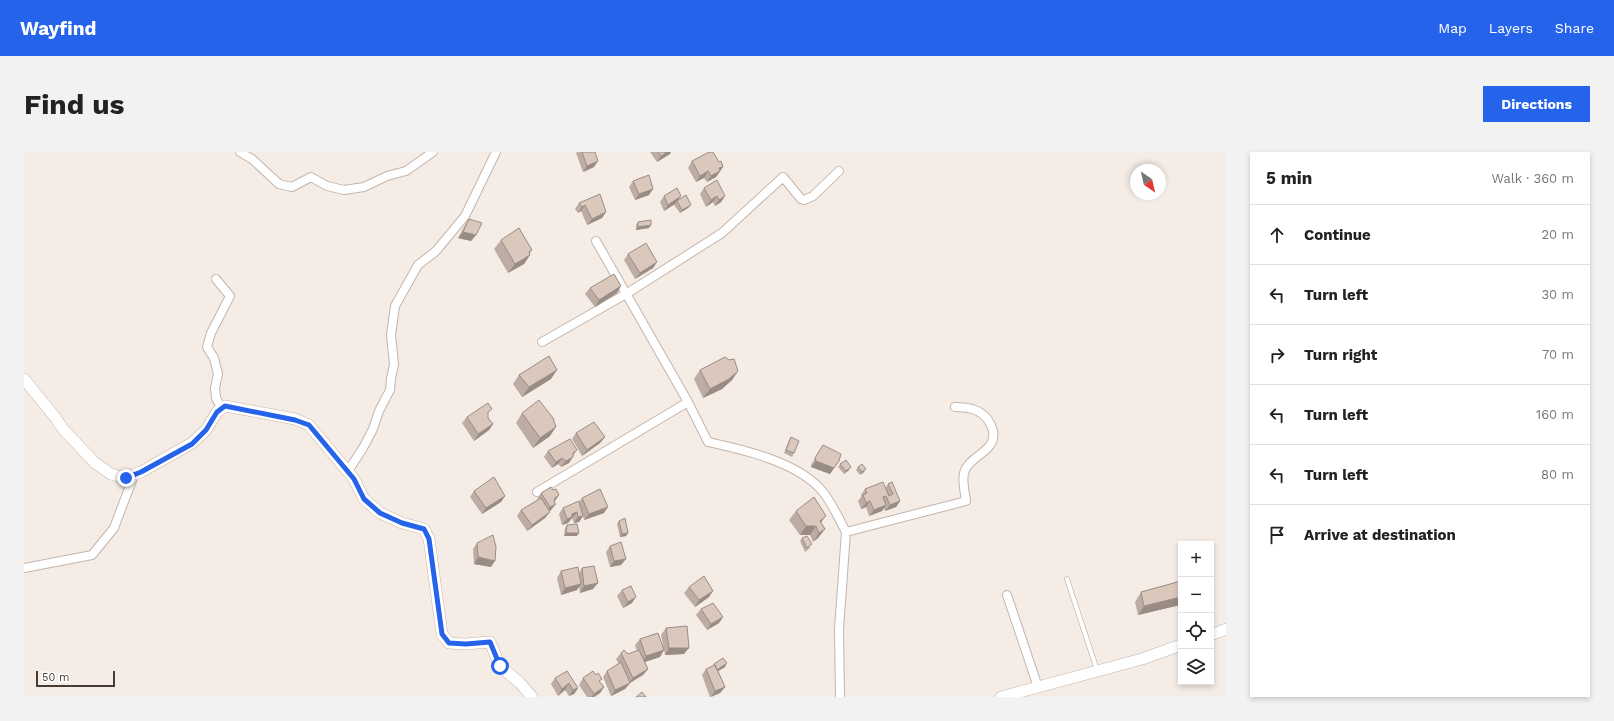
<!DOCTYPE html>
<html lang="en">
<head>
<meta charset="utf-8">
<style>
	:root { --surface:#fff; --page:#f2f2f2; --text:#222; --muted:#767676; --line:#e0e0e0; --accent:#2563eb }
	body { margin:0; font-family:"Work Sans",sans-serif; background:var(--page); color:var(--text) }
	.controls { position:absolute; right:12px; bottom:12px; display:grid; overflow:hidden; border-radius:0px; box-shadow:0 2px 6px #0003 }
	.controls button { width:36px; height:36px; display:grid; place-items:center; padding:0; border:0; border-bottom:1px solid var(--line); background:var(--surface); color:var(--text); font:20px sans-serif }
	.compass { position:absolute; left:1106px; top:12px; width:36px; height:36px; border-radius:50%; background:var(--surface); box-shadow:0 2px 6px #0003; rotate:146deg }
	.scale { position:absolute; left:12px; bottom:10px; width:79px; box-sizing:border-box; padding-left:4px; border:2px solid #483b34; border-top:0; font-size:11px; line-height:14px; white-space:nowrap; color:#483b34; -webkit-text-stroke:3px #fff; paint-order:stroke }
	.stop { position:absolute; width:12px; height:12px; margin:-9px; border:3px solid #2563eb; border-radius:50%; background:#fff }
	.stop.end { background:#2563eb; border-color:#fff; box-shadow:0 1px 4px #0008 }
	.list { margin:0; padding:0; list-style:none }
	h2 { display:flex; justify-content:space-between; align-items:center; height:52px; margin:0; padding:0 16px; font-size:17px }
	h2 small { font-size:13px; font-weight:400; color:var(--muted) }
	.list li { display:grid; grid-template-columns:26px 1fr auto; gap:12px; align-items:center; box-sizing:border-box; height:60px; padding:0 16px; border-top:1px solid var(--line) }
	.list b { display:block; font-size:15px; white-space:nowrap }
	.list em { font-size:13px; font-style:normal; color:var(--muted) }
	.icon { flex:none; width:22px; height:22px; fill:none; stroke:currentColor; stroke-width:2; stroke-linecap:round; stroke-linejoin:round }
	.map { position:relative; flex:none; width:1202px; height:545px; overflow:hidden; border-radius:0px }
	header { display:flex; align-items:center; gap:24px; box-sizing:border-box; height:56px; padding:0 20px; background:var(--accent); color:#fff }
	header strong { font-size:19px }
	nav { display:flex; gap:22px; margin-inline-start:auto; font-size:14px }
	.intro { display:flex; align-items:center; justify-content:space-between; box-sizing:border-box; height:96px; padding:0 24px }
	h1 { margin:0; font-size:28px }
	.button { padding:10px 18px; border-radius:0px; background:var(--accent); color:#fff; font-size:14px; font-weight:700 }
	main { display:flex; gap:24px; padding:0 24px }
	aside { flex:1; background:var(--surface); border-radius:0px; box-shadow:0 2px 6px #0003 }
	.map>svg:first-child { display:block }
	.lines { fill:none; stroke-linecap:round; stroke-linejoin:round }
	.service-casing { stroke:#c4b4aa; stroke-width:5.5 }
	.minor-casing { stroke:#c4b4aa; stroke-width:10 }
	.tertiary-casing { stroke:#c4b4aa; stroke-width:12 }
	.service { stroke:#fff; stroke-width:4 }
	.minor { stroke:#fff; stroke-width:8 }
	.tertiary { stroke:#fff; stroke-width:11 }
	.wall { fill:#bcaca3 }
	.shaded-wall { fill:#998c84 }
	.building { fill:#dbc8bd; stroke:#998c84 }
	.route { stroke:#2563eb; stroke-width:5 }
</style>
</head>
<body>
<header>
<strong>Wayfind</strong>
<nav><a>Map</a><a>Layers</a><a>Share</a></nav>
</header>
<div class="intro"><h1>Find us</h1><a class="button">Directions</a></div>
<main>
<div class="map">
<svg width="1202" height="545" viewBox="0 0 1202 545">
	<rect width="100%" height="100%" fill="#f5ece6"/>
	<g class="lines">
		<defs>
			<path id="service" d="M1043,427l30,91"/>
			<path id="minor" d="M216,0l12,7 27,25 13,3 19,-10 16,9 17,4 20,-3 23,-11 19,-5 27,-19
				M192,127l14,17 -19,37 -4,14 7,11 4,16 -3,14 1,10 6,11
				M518,190l84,-48 96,-61 61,-56 18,22 3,1 9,-4 26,-25
				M664,250l20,40c36,8 91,20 115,50 9,11 16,27 23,40
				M324,319l15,-23 10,-19 6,-18 11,-21 1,-11 3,-15 -3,-29 4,-29 23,-41 18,-14 29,-35 31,-64
				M513,340l151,-90 -92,-161
				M0,416l68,-13 22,-27 20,-53
				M983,443l31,92
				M816,545l-1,-68 7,-97 120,-31c-1,-8 -4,-20 -2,-28 5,-18 33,-21 29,-42 -1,-4 -2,-7 -5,-11 -8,-11 -20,-13 -33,-13"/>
			<path id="tertiary" d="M0,227l31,38 8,12 32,34 16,11 14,4 16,-6 51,-29 14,-13 11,-18 8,-6 70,13 14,6 45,54 10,20 16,14 22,10 22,6 5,10 13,95 7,9 16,1 25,-2 10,24 20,17 12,14
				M1187,483l15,-6
				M977,545l141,-38 39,-14"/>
		</defs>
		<!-- service casing -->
		<use href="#service" class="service-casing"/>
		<!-- minor casing -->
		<use href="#minor" class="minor-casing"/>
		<!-- tertiary casing -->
		<use href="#tertiary" class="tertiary-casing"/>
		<!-- service -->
		<use href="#service" class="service"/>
		<!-- minor -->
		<use href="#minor" class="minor"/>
		<!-- tertiary -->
		<use href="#tertiary" class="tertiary"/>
	</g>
	<!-- wall -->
	<path class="wall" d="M553,0h18l-1,15 -11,5 -7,-19z
		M626,0h21l-1,2 -13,8z
		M668,9l27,1 4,5 -7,10 -9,5 -3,-4 -8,4 -8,-14z
		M609,29l16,14 -14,5 -6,-13z
		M680,36l21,8 -4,6 -6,4 -2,-4 -7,5 -6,-13z
		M640,44l15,4 9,8 -8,5 -6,-8 1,-1 -11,7 -4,-9z
		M555,51l27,9 -4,6 -15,7 -6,-14 -3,2 -3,-4z
		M445,67l7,16 -5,6 -13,-3 7,-13z
		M614,70l11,6 -13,2v-5z
		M477,88l29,14v1l-6,9 -16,9 -14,-24z
		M604,102l29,8 -4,6 -18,11 -11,-19z
		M597,134l-4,7 -22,14 -10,-13 5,-6z
		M676,218l38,1 -6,9 -10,9 -19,9 -9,-19z
		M495,223l32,4 -29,18 -9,-13z
		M498,261l28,23 -17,12 -17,-25z
		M464,262v4l5,6 -4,6 -15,11 -12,-18 5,-6z
		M552,281l29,4 -5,6 -18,13 -10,-17z
		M767,285l3,16 -2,4 -8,-4 5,-13z
		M799,293l16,16 -9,13 -19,-7v-2z
		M553,298l-8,13 -8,4 -3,-3 -6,4 -8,-11 4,-6z
		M816,312l9,6 -5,4 -6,-7z
		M834,315l6,5 -4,3 -4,-5z
		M864,332l12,17 -4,6 -11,4 -1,-3 -2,3 -13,5 -3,-9 -5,2 -3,-8 3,-4v-2l4,-6 21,-2z
		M450,339l31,5 -4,6 -19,12 -12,-17z
		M517,341l14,8 -1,1 -3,8 -2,1 -4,7 -18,13 -10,-15 4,-6 17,-10 -1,-1z
		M558,346l22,15 -20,7 -1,-4 -4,6 -5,1 -2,-5 -1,1 -3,4 -6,2 -3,-11 4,-6 16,-6z
		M772,359l25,12 4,6 -7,9 -5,4 -3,-7h-10l-11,-15z
		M595,369l9,12 -2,3 -6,1 -3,-13z
		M543,373l10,11h-13l1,-8z
		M778,386l8,10 -5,4 -5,-11z
		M453,391l14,24 -17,-3 -1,-15z
		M586,394l11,19 -11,2 -4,-15z
		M558,416l11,21 -13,4 -1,-7 -2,4 -16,5 -4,-17 4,-7 18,2z
		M1157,429v22l-1,2 -42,10 -3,-13 6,-10z
		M665,435l20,10 -14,10 -11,-14z
		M598,438l10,13 -9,5 -6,-12z
		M677,457l22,8 -4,6 -12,7 -11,-15z
		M642,476l18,26 -19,1 -4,-20z
		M616,487l20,18 -16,5 4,7 -5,6 -13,8 -5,6 -14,7 -8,-19 4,-6 12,-7 -3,-5 5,-6 7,1 9,-3 -2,-6z
		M690,512l11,3 -7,4 7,16 -5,6 -10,4 -8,-22 4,-6 6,-2z
		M531,526l23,10 -4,6 -5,2 -4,-6 -7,6 -7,-12z
		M559,526l17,4 4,5 -4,6 -6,4h-7l-8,-12z"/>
	<!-- shaded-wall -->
	<path class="shaded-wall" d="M643,0h4l-1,2 -13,8 4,-6z
		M574,9l-4,6 -11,5 4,-6z
		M699,15l-7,10 -9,5 4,-6 8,-8z
		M684,19l-4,7 -8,4 4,-6z
		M629,37l-4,6 -14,5 4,-6z
		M657,44l-4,6v-1l-2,3 -11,7 4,-6z
		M693,44l-4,6 -7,5 5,-7z
		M701,44l-4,6 -6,4 4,-6z
		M561,53l-4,6 -3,2 4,-6z
		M667,53l-3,3 -8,5 2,-3z
		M582,60l-4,6 -15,7 5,-6z
		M627,73l-2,3 -13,2 2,-3z
		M439,80l13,3 -5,6 -13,-3z
		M508,98l-5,7 3,-2 -6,9 -16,9 7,-9 14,-12z
		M633,110l-4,6 -18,11 5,-6z
		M597,134l-4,7 -22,14 4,-7z
		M533,218l-6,9 -29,18 7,-10z
		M714,219l-6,9 -10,9 -19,9 7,-9z
		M469,272l-4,6 -15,11 4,-7z
		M532,275l-6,9 -17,12 7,-10z
		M581,285l-5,6 -18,13 5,-6z
		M549,305l-4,6 -8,4 5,-6z
		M538,306l-4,6 -6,4 4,-6z
		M792,309l18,7 -4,6 -19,-7z
		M827,315l-2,3 -5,4 2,-3z
		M842,317l-2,3 -4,3 2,-3z
		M535,343l-4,6 -4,3 4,-6z
		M481,344l-4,6 -19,12 4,-6z
		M846,349l-4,6 -5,2 5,-6z
		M876,349l-4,6 -11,4 5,-6z
		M532,352l-5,6 -5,3 4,-6z
		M862,353l-4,6 -13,5 5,-6z
		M584,355l-4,6 -20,7 5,-6z
		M526,360l-5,6 -18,13 5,-6z
		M553,360l-9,11 -6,2 5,-6 5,-5z
		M559,364l-4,6 -5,1 4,-6z
		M802,364l-7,9 -3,1 -6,9h-10l6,-9 14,-5z
		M801,377l-7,9 -5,4 6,-9z
		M542,381h13l-2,3h-13z
		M604,381l-2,3 -6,1 2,-3z
		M454,405l17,4 -4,6 -17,-3z
		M602,407l-5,6 -11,2 4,-6z
		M574,431l-5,6 -13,4 4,-7z
		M557,432l-4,6 -16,5 4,-7z
		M689,439l-4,6 -14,10 4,-7z
		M612,445l-4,6 -9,5 5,-6z
		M1157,445v6l-1,2 -42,10 6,-9z
		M699,465l-4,6 -12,7 4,-6z
		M645,496h20l-5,6 -19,1z
		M640,498l-4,7 -18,6 4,-7z
		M703,511l-2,4 -10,6 2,-3z
		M624,517l-5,6 -15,9 5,-6z
		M545,531l-4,7 -7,6 4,-7z
		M606,531l-5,6 -14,7 4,-6z
		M580,535l-4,6 -6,4h-3l3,-3z
		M701,535l-5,6 -9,4 4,-6z
		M554,536l-4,6 -5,2 4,-6z"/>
	<!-- building -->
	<path class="building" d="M558,0h13l3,9 -11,5z
		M634,0h9l-6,4z
		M685,0h4l6,10 2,-1 2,6 -4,1 1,3 -9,5 -3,-5 -8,5 -8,-15z
		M625,23l4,14 -14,5 -6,-13z
		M693,28l8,16 -6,4 -2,-4 -6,4 -7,-12z
		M653,36l4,8 -13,9 -4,-9z
		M576,42l6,18 -14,7 -7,-14 -3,2 -3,-4z
		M662,43l5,10 -9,5 -5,-9z
		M445,67l13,4 -6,12 -13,-3z
		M627,68v5l-13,2v-5z
		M495,76l13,22 -3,2 1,3 -15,9 -14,-24z
		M622,91l11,19 -17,11 -12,-19z
		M590,122l7,12 -22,14 -9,-12z
		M525,204l8,14 -28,17 -10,-12z
		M701,205l4,3 5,-1 4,12 -9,8 -19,10 -10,-19z
		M515,248l14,18 3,9 -16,11 -18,-25z
		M464,251l4,6 -4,3v6l5,6 -15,10 -11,-17z
		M570,270l11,15 -18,13 -11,-17z
		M767,285l8,4 -5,12 -8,-3z
		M546,287l7,11 -4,3v4l-7,4 -4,-3 -6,4 -8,-11z
		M799,293l18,9 -2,7 -5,7 -18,-7 -1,-3z
		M822,308l5,7 -5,4 -6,-7z
		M838,312l4,5 -4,3 -4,-5z
		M470,325l11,19 -19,12 -12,-17z
		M859,330l6,14 4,-2 -5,-10 4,-2 8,19 -10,4 -4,-9 -3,1 3,8 -12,5 -4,-9 -4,2 -3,-8 4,-2 -2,-4z
		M527,335l2,3 3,-1 3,6 -4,3 -1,4 2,2 -6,3 -9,-14z
		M576,337l8,18 -19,7 -7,-16z
		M790,345l12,19 -6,5 5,8 -6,4 -3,-7h-10l-10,-15z
		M517,346l9,14 -18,13 -11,-15z
		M555,349l4,15 -5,1 -1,-5 -5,2v3l-5,2 -4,-11z
		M601,366l3,15 -6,1 -3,-13z
		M553,372l2,9h-13l1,-8z
		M469,383l3,12 -1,14 -17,-4 -1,-14z
		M783,384l5,8 -5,4 -5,-10z
		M597,390l5,17 -12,2 -4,-15z
		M570,414l4,17 -14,3 -2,-18z
		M554,415l3,17 -16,4 -4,-17z
		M680,424l9,15 -14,9 -10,-13z
		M1157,429v16l-37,9 -3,-14z
		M607,434l5,11 -8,5 -6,-12z
		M689,451l10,14 -12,7 -10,-15z
		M663,474l2,22h-20l-3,-20z
		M634,481l6,17 -18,6 -6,-17z
		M600,498l4,4 11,-4 9,19 -15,9 -12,-25z
		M699,506l4,5 -10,7 -2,-5v1l-1,-2z
		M597,510l9,21 -15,7 -8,-19z
		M691,513l10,22 -10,4 -9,-22z
		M543,519l11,17 -5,2 -4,-7 -7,6 -7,-11z
		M569,519l3,4 2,-2 4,6 -3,2 5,6 -10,7 -11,-16z
		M618,540l4,5h-10z"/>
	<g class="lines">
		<!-- route -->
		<path class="route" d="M102,326l15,-6 51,-28 14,-14 11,-18 8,-6 70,14 14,5 45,54 10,20 16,14 22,10 22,6 5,10 13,95 7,9 17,1 24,-2 10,24"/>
	</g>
</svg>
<div class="controls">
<button>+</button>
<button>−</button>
<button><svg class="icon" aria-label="locate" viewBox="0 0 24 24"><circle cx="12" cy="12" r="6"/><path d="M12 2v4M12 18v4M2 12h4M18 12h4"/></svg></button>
<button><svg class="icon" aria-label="layers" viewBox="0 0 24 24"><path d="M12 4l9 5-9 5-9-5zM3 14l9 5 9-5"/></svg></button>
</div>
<svg class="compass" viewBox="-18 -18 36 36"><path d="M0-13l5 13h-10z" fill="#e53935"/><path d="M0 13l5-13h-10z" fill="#767676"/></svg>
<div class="scale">50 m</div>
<div class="stop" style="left:476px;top:514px"></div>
<div class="stop end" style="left:102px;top:326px"></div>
</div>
<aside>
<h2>5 min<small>Walk · 360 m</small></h2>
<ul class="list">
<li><svg class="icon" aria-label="ahead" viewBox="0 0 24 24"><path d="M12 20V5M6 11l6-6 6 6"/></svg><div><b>Continue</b></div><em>20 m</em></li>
<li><svg class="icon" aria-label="left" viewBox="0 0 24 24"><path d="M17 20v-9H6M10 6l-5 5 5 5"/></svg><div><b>Turn left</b></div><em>30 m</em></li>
<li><svg class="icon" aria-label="right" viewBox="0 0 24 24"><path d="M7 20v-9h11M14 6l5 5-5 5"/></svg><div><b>Turn right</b></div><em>70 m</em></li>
<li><svg class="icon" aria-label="left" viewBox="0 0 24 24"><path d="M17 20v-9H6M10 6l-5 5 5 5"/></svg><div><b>Turn left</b></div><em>160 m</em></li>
<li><svg class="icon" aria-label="left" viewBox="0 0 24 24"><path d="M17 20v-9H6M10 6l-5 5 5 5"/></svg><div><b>Turn left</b></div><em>80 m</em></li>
<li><svg class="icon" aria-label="arrive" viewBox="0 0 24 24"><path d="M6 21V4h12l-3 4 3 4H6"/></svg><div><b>Arrive at destination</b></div></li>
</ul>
</aside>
</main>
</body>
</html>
